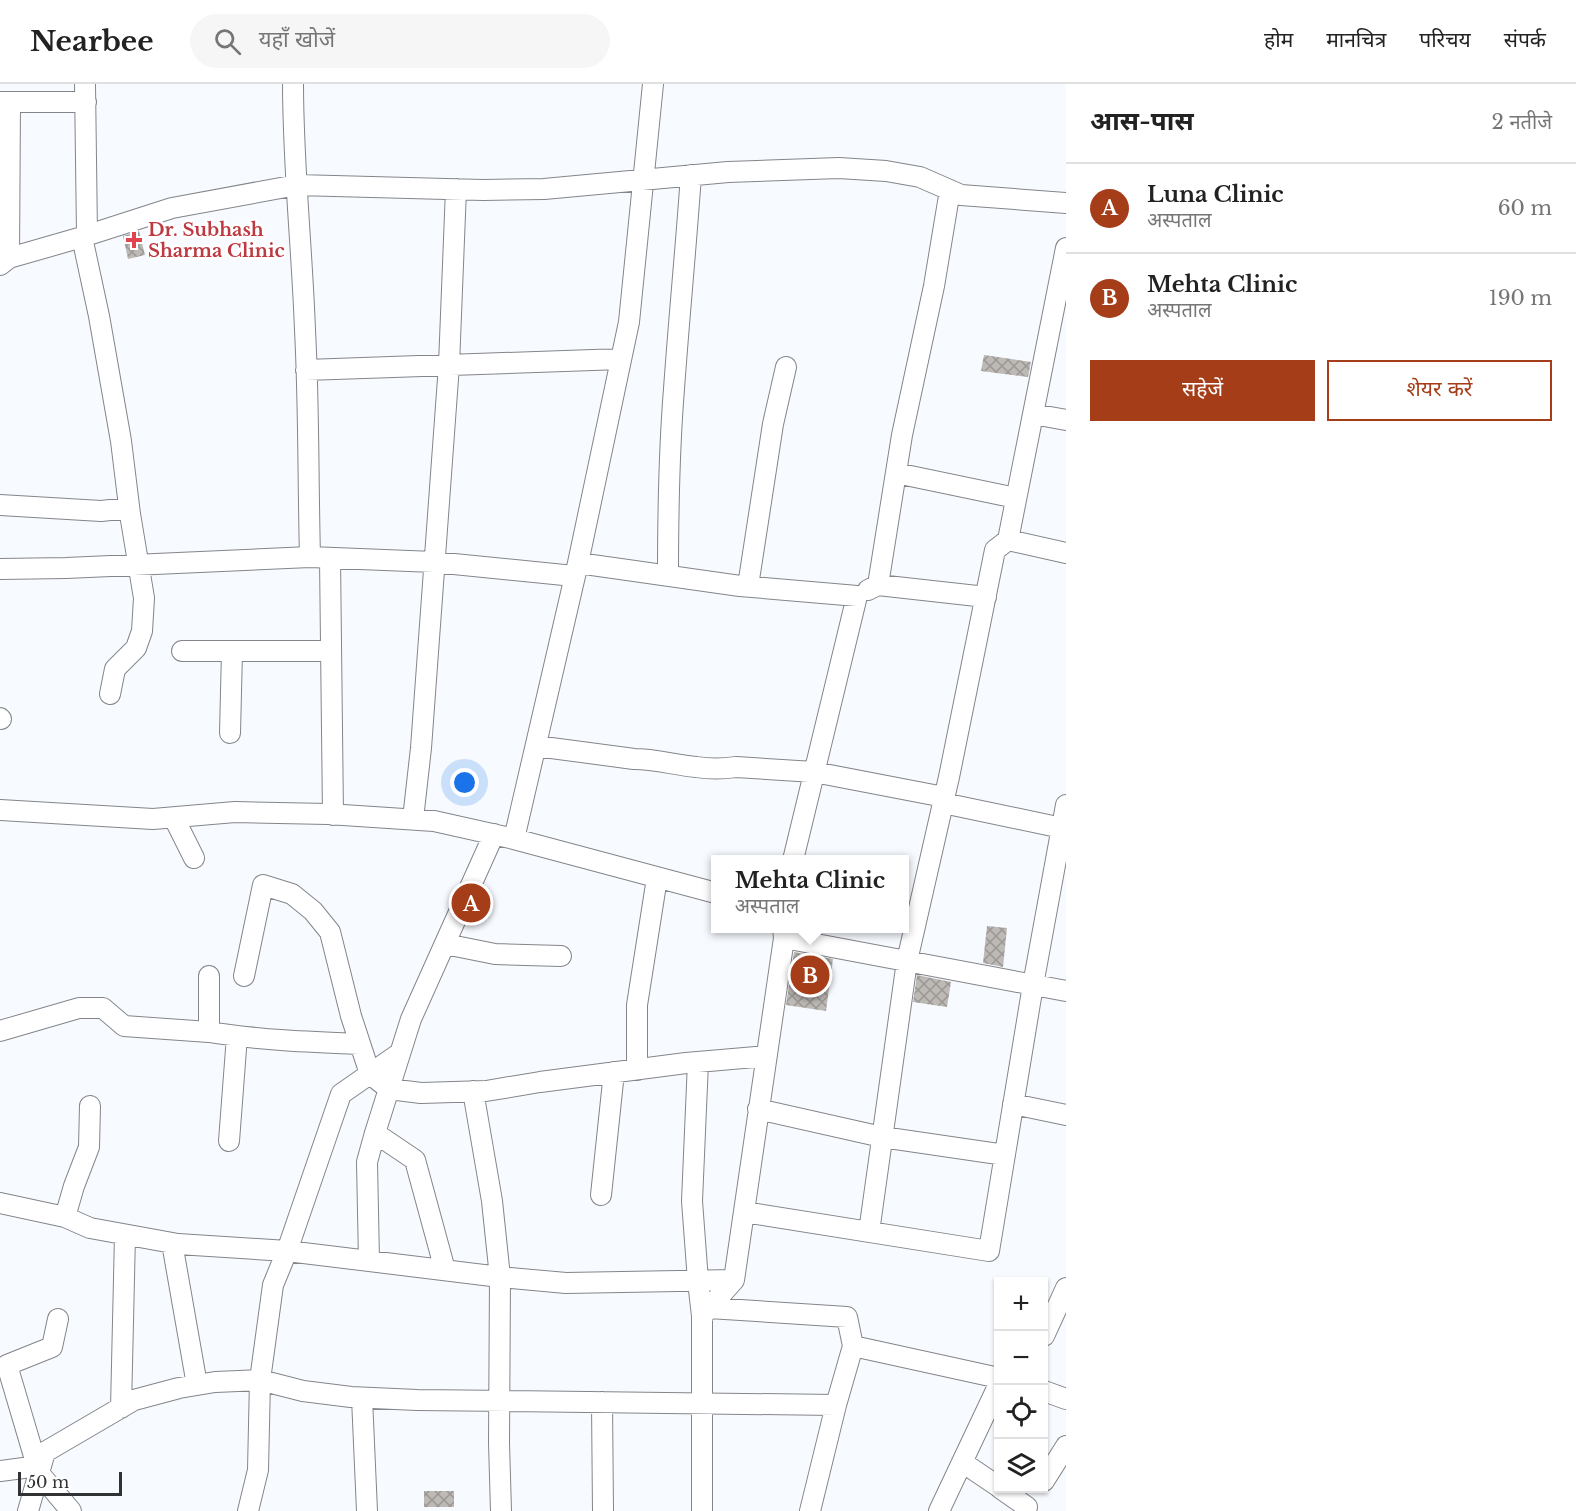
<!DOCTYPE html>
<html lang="hi">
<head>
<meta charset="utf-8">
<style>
	:root { --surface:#fff; --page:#f6f6f6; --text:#222; --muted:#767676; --line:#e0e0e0; --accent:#a43d18 }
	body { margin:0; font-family:"Libre Baskerville","Noto Sans Devanagari",serif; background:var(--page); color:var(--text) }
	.controls { position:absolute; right:18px; bottom:18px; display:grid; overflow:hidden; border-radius:0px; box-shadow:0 2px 4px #0004 }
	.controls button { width:54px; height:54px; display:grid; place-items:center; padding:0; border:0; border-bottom:2px solid var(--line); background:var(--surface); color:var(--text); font:30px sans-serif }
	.scale { position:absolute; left:18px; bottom:15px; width:104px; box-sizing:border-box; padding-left:6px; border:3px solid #313234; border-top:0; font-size:16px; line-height:21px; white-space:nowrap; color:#313234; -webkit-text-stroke:4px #fff; paint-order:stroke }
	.you { position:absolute; left:465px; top:699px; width:21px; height:21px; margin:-15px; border:4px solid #fff; border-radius:50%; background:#1a73e8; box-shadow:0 0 0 9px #1a73e833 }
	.badge { display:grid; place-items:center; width:39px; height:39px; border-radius:50%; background:var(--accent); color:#fff; font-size:20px; font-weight:700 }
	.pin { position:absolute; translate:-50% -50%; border:3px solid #fff; box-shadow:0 2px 6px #0006 }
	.popup { position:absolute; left:711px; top:771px; width:198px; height:78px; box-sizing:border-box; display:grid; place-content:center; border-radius:0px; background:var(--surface); filter:drop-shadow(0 2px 4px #0005); font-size:20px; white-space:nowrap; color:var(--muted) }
	.popup b { font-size:22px; color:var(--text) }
	.popup::after { content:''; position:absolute; left:50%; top:100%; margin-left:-12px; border:12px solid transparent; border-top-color:var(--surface) }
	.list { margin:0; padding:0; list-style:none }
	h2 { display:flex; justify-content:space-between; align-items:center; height:78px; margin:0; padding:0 24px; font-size:26px }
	h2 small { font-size:20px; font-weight:400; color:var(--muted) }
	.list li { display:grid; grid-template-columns:39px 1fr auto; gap:18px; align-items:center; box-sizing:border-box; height:90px; padding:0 24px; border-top:2px solid var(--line) }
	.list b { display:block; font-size:22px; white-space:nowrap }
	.list p { margin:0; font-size:20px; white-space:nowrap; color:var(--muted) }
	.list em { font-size:20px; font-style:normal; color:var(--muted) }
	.actions { display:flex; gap:12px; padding:18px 24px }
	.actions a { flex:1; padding:14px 0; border:2px solid var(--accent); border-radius:0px; text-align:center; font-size:21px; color:var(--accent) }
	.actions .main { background:var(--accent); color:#fff }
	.icon { flex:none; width:33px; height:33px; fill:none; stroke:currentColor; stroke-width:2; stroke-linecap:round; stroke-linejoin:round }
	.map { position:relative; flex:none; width:1066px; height:1427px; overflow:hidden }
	header { display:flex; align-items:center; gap:36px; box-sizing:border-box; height:84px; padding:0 30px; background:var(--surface); border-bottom:2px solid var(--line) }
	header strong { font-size:28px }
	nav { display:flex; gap:33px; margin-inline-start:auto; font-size:21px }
	.search { width:420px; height:54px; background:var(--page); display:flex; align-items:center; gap:15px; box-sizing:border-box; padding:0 21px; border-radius:33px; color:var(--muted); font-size:22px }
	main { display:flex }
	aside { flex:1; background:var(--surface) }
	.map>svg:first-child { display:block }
	.building { fill:url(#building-cross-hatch) }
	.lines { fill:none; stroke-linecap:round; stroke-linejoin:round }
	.minor-casing { stroke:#83858a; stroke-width:22 }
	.minor { stroke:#fff; stroke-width:20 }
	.health-dot { fill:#e0444e; stroke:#fff; stroke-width:2 }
	.labels { text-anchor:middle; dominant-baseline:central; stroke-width:5; stroke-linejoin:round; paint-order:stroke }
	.health-label { font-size:18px; font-weight:bold; fill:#be3a42; stroke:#fff; text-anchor:start }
</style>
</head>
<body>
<header>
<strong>Nearbee</strong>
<div class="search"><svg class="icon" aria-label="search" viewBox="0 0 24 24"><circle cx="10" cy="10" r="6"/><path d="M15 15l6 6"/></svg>यहाँ खोजें</div>
<nav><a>होम</a><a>मानचित्र</a><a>परिचय</a><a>संपर्क</a></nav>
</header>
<main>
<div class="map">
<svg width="1066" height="1427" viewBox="0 0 1066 1427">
	<defs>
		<pattern id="building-cross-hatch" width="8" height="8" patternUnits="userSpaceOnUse" patternTransform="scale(1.5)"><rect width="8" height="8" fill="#bdb9b5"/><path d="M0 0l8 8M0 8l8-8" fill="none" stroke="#9a9794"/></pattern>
	</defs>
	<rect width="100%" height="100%" fill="#f7faff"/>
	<!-- building -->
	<path class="building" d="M139,147l6,24 -17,4 -5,-23z
		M984,271l47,7 -3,15 -47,-6z
		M987,842l20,2 -4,39 -20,-4z
		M794,868l39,7 -7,52 -40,-6z
		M917,891l34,7 -4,25 -34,-5z
		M424,1407h30v16h-30z"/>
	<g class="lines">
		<defs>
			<path id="minor" d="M85,0l2,151
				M293,0c0,82 9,164 12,246 4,75 3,151 5,227
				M0,18h86
				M82,153l17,79 22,125 9,73 14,84 -2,33 -6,17 -21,21 -5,25
				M1066,164l-58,292 58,13
				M9,174l1,-156
				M0,181l9,-7 73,-21 90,-29 125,-23 186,5 61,-1 184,-17 111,-4 47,3 34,6 41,18 105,8
				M306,286l315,-11
				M1033,330l33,6
				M896,389l120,25
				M0,421l101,6 28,-3
				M330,474l3,257
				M578,479l162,23 117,10 -64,264
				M0,485l66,-1 244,-11 124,5 140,14
				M668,491c0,-62 1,-124 6,-186 5,-71 12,-142 17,-214
				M878,501l24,-150 32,-149 16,-96
				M748,502l25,-162 13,-57
				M868,506l10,-5 108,12
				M182,567h149
				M0,634l1,1
				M230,649l2,-82
				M536,662l98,13c21,0 41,6 62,8 13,2 27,2 40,0l78,5 130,25
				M943,719l119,25 4,-1
				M0,726l153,9 82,-7 93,2 106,7 80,18 202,54
				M174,734l20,40
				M413,735l8,-71 28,-383 7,-176
				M514,755l64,-276 51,-241 24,-238
				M784,854l282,53
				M445,860l50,10 66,2
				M209,892v56c50,8 100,10 151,12
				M244,892l19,-91 29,9 21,17 17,21 21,84 19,58 19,15 32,4 65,-2 54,-9 146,-19 80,-7
				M0,947l79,-23h24l21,18 85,6
				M698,978l-6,139 6,80 4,35
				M637,986v-65l20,-127
				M473,1007l19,110 8,76 -1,166 2,68
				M1013,1020l53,11
				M90,1022l-1,41 -15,39 -9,31 25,11 88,16 109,7 213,26 66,6 168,-3
				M758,1025l124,28 123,18
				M375,1049l40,27 30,110
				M229,1057l8,-105
				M601,1111l13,-123
				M0,1119l65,14
				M744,1128l245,39 44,-266 33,-180
				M869,1148l38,-271 42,-184 46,-227 13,-10
				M172,1159l25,142
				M369,1177l-2,-99 8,-29 36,-114 83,-185
				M709,1224l138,9 6,29 -17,59 -26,106
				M1044,1252l22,-48
				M853,1262l146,32
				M1044,1307l22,8
				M362,1314l5,113
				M602,1318l1,109
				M121,1324l4,-173
				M962,1378l37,25
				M0,1387l31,-4 8,6 32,38
				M39,1389l-32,-108 45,-18 6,-28
				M1044,1397l22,-35
				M1000,1404l27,19
				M28,1427l17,-59 89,-52 45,-12 36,-6 45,-2 43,11 48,6 66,3 419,5
				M248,1427l10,-41 2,-90 13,-95 14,-34 54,-157 59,-41
				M702,1427v-195l32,-36 50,-342 -1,-10
				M939,1427l60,-127"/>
		</defs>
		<!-- minor casing -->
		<use href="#minor" class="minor-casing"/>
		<!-- minor -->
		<use href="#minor" class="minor"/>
	</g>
	<!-- markers -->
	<path class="health-dot" d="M131 147h6v6h6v6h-6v6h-6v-6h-6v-6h6z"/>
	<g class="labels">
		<!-- health labels -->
		<g class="health-label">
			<text x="148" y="146">Dr. Subhash<tspan x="148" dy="21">Sharma Clinic</tspan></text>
		</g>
	</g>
</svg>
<div class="controls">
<button>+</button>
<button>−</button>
<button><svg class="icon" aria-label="locate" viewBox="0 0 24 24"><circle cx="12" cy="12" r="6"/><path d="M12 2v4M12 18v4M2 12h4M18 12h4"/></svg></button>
<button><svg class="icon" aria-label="layers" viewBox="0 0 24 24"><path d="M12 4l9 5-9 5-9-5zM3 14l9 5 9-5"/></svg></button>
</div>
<div class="scale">50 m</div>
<div class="you"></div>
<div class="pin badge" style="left:471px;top:819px">A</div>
<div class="pin badge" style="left:810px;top:891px">B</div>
<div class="popup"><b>Mehta Clinic</b>अस्पताल</div>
</div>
<aside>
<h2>आस-पास<small>2 नतीजे</small></h2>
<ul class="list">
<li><span class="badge">A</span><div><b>Luna Clinic</b><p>अस्पताल</p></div><em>60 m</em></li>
<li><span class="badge">B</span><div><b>Mehta Clinic</b><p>अस्पताल</p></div><em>190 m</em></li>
</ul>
<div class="actions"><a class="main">सहेजें</a><a>शेयर करें</a></div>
</aside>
</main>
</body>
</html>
